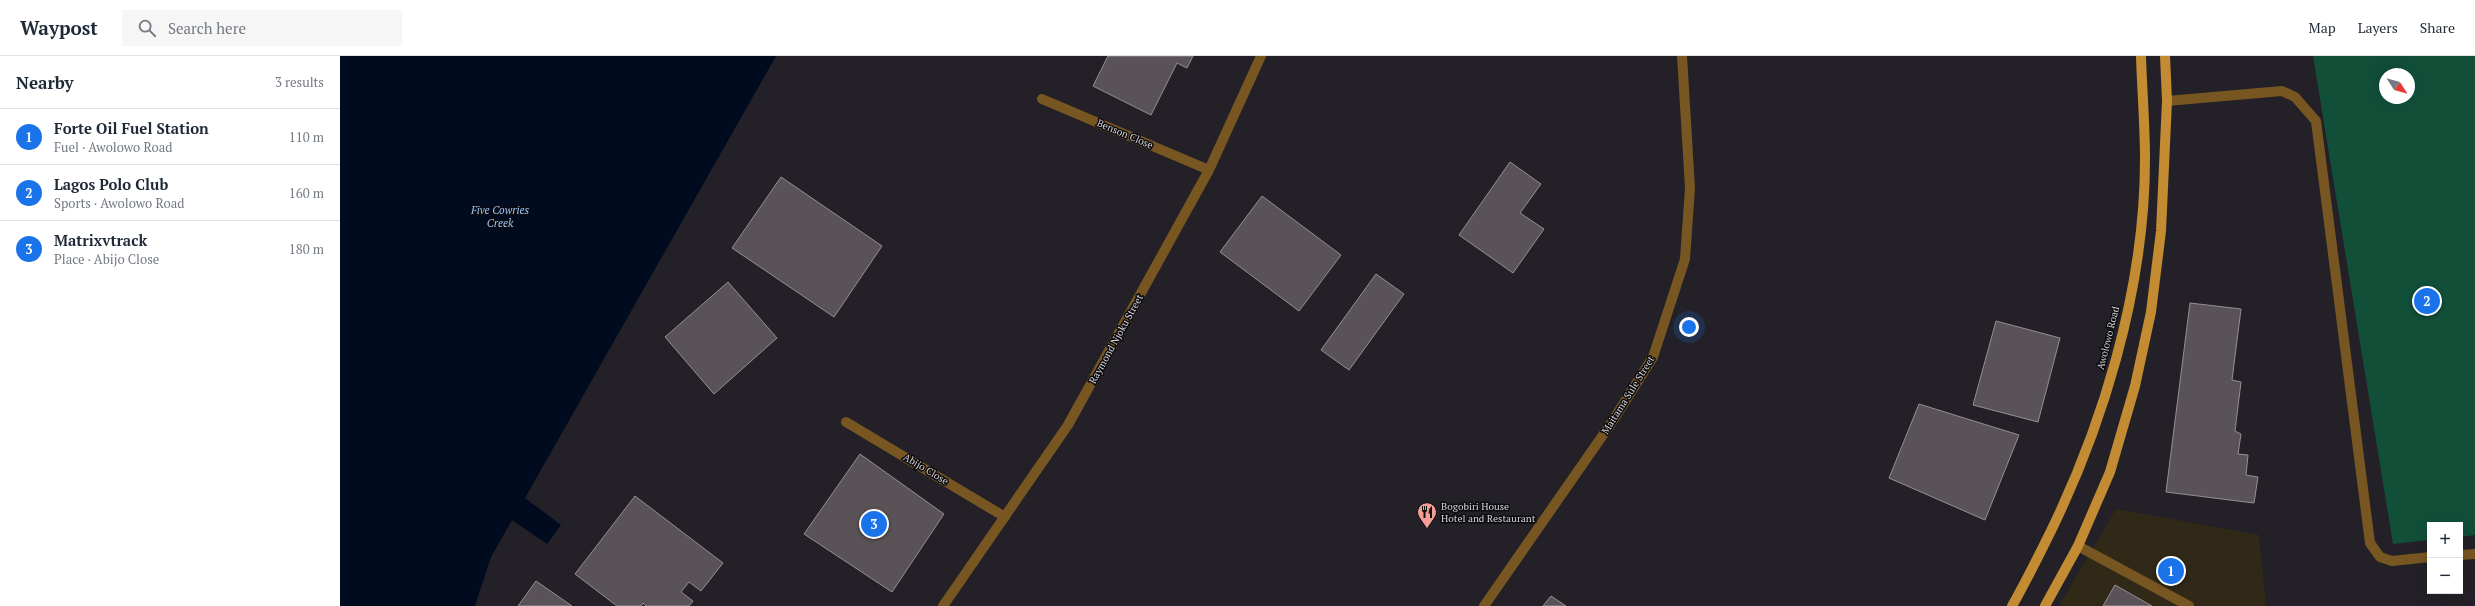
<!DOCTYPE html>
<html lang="en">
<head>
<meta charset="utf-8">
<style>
	:root { --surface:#fff; --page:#f6f6f7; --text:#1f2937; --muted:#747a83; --line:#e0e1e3; --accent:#1a73e8 }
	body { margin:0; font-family:"PT Serif",serif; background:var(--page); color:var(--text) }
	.controls { position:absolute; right:12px; bottom:12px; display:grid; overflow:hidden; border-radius:0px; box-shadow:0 4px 16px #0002 }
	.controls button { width:36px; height:36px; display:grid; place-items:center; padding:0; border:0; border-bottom:1px solid var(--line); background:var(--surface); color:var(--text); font:20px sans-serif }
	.compass { position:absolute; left:2039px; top:12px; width:36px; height:36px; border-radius:50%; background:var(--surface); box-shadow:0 4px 16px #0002; rotate:126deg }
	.you { position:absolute; left:1349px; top:271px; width:14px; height:14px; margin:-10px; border:3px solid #fff; border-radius:50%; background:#1a73e8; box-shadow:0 0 0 6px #1a73e833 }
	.badge { display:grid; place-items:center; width:26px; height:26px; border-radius:50%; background:var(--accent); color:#fff; font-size:13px; font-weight:700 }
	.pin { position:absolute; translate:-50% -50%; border:2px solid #fff; box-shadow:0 1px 4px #0006 }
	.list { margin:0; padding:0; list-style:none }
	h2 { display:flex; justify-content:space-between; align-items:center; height:52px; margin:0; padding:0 16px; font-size:17px }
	h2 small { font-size:13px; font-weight:400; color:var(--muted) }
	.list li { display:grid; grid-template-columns:26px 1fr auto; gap:12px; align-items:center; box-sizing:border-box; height:56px; padding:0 16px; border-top:1px solid var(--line) }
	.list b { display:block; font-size:15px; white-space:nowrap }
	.list p { margin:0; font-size:13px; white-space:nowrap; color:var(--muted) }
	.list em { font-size:13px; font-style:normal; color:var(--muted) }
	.icon { flex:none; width:22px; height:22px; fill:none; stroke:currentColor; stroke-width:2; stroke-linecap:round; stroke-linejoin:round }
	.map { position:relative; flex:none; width:2135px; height:550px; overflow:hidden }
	header { display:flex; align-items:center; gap:24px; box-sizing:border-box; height:56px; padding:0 20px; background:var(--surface); border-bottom:1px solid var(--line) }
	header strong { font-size:19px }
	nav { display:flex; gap:22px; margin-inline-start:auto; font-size:14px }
	.search { width:280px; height:36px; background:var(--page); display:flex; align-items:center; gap:10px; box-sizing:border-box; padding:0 14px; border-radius:0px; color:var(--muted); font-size:15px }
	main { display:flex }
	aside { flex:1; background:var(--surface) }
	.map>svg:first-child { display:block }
	.commercial { fill:#302918 }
	.green { fill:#114f39; fill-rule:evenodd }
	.water { fill:#000b1f }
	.building { fill:#595256; stroke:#968f94 }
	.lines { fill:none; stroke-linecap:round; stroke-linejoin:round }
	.minor { stroke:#775622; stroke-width:10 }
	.major { stroke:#c38b32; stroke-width:10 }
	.labels { text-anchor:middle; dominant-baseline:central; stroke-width:3; stroke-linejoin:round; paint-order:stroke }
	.street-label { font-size:10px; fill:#d5d4d8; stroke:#0c0b0e }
	.poi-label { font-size:10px; fill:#d5d4d8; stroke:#0c0b0e; text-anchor:start }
	.water-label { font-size:11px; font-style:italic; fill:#98c3fa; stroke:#0c0b0e }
</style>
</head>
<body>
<header>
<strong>Waypost</strong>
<div class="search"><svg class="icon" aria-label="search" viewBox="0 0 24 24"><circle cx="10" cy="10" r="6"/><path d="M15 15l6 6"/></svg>Search here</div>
<nav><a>Map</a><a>Layers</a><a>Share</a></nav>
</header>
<main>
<aside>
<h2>Nearby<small>3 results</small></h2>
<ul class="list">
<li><span class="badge">1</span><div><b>Forte Oil Fuel Station</b><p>Fuel · Awolowo Road</p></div><em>110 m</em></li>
<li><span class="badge">2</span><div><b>Lagos Polo Club</b><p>Sports · Awolowo Road</p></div><em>160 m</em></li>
<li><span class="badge">3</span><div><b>Matrixvtrack</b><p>Place · Abijo Close</p></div><em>180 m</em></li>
</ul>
</aside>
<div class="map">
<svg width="2135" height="550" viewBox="0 0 2135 550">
	<rect width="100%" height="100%" fill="#232127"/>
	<!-- commercial -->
	<path class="commercial" d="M1776,453l143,26 7,71h-207z"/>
	<!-- green -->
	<path class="green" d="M1973,0h162v479l-15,2v-12h-30v15l-37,4zM2045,18h24v24h-24z"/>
	<!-- water -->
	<path class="water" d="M0,0h436l-251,442 36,27 -14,19 -35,-24 -21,37 -16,49h-135z"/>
	<!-- building -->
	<path class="building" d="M768,0h85l-6,12 -10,-5 -26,52 -58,-29z
		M1170,106l31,22 -21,29 24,16 -31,44 -54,-38z
		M441,121l101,69 -48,71 -102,-69z
		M922,140l79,59 -42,56 -79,-59z
		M1036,218l28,20 -55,76 -28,-20z
		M388,226l49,56 -63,56 -49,-57z
		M1850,247l51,6 -9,71 9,2 -6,49 6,3 -3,20 10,1 -2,20 12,2 -4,26 -88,-11z
		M1656,265l64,17 -22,84 -65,-17z
		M1579,348l100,31 -34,85 -96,-42z
		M520,398l84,60 -52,78 -88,-58z
		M295,440l88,67 -22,28 -12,-9 -8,10 12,9 -4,5h-43l-3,-3 -2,3h-24l-42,-32z
		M196,525l36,25h-54z
		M1775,529l37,21h-49z
		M1211,540l15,10h-23z"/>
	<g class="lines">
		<!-- minor -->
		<path class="minor" d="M702,43l167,71
			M1827,45l115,-10 13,6 21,24 54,422 10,14 12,4 38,-4
			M506,366l159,95
			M1738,490l111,60
			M2120,499l15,-1
			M603,550l125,-181 141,-255 52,-114
			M1144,550l128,-184 41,-65 32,-98 5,-71 -8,-132"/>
		<!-- major -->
		<path class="major" d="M1672,550c11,-19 21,-39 31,-59 59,-116 102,-257 102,-388 0,-34 -3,-69 -4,-103
			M1705,550l33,-60 32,-74 25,-86 16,-74 10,-81 6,-130 -2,-45"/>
	</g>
	<!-- icons -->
	<defs>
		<symbol id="restaurant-pin" viewBox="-11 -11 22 30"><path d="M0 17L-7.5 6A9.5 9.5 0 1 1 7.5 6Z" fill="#f59c94" stroke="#0c0b0e"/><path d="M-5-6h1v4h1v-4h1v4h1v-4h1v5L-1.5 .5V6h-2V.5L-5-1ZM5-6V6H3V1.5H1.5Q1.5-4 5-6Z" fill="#111"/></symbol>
	</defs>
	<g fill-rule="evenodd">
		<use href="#restaurant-pin" x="1076" y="445" width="22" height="30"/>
	</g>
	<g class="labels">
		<!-- street labels -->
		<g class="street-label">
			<text transform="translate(785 78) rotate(23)">Benson Close</text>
			<text transform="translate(1768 282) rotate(-76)">Awolowo Road</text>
			<text transform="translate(776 283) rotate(-61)">Raymond Njoku Street</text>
			<text transform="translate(1288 339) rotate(-58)">Maitama Sule Street</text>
			<text transform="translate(586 413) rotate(31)">Abijo Close</text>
		</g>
		<!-- poi labels -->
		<g class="poi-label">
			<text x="1101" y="450">Bogobiri House<tspan x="1101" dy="12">Hotel and Restaurant</tspan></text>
		</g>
		<!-- water labels -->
		<g class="water-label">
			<text x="160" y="154">Five Cowries<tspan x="160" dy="13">Creek</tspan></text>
		</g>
	</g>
</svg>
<div class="controls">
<button>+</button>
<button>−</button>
</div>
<svg class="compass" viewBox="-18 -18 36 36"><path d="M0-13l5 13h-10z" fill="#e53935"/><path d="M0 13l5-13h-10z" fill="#747a83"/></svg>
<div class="you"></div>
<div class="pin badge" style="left:1831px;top:515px">1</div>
<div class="pin badge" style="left:2087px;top:245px">2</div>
<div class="pin badge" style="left:534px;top:468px">3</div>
</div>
</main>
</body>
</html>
